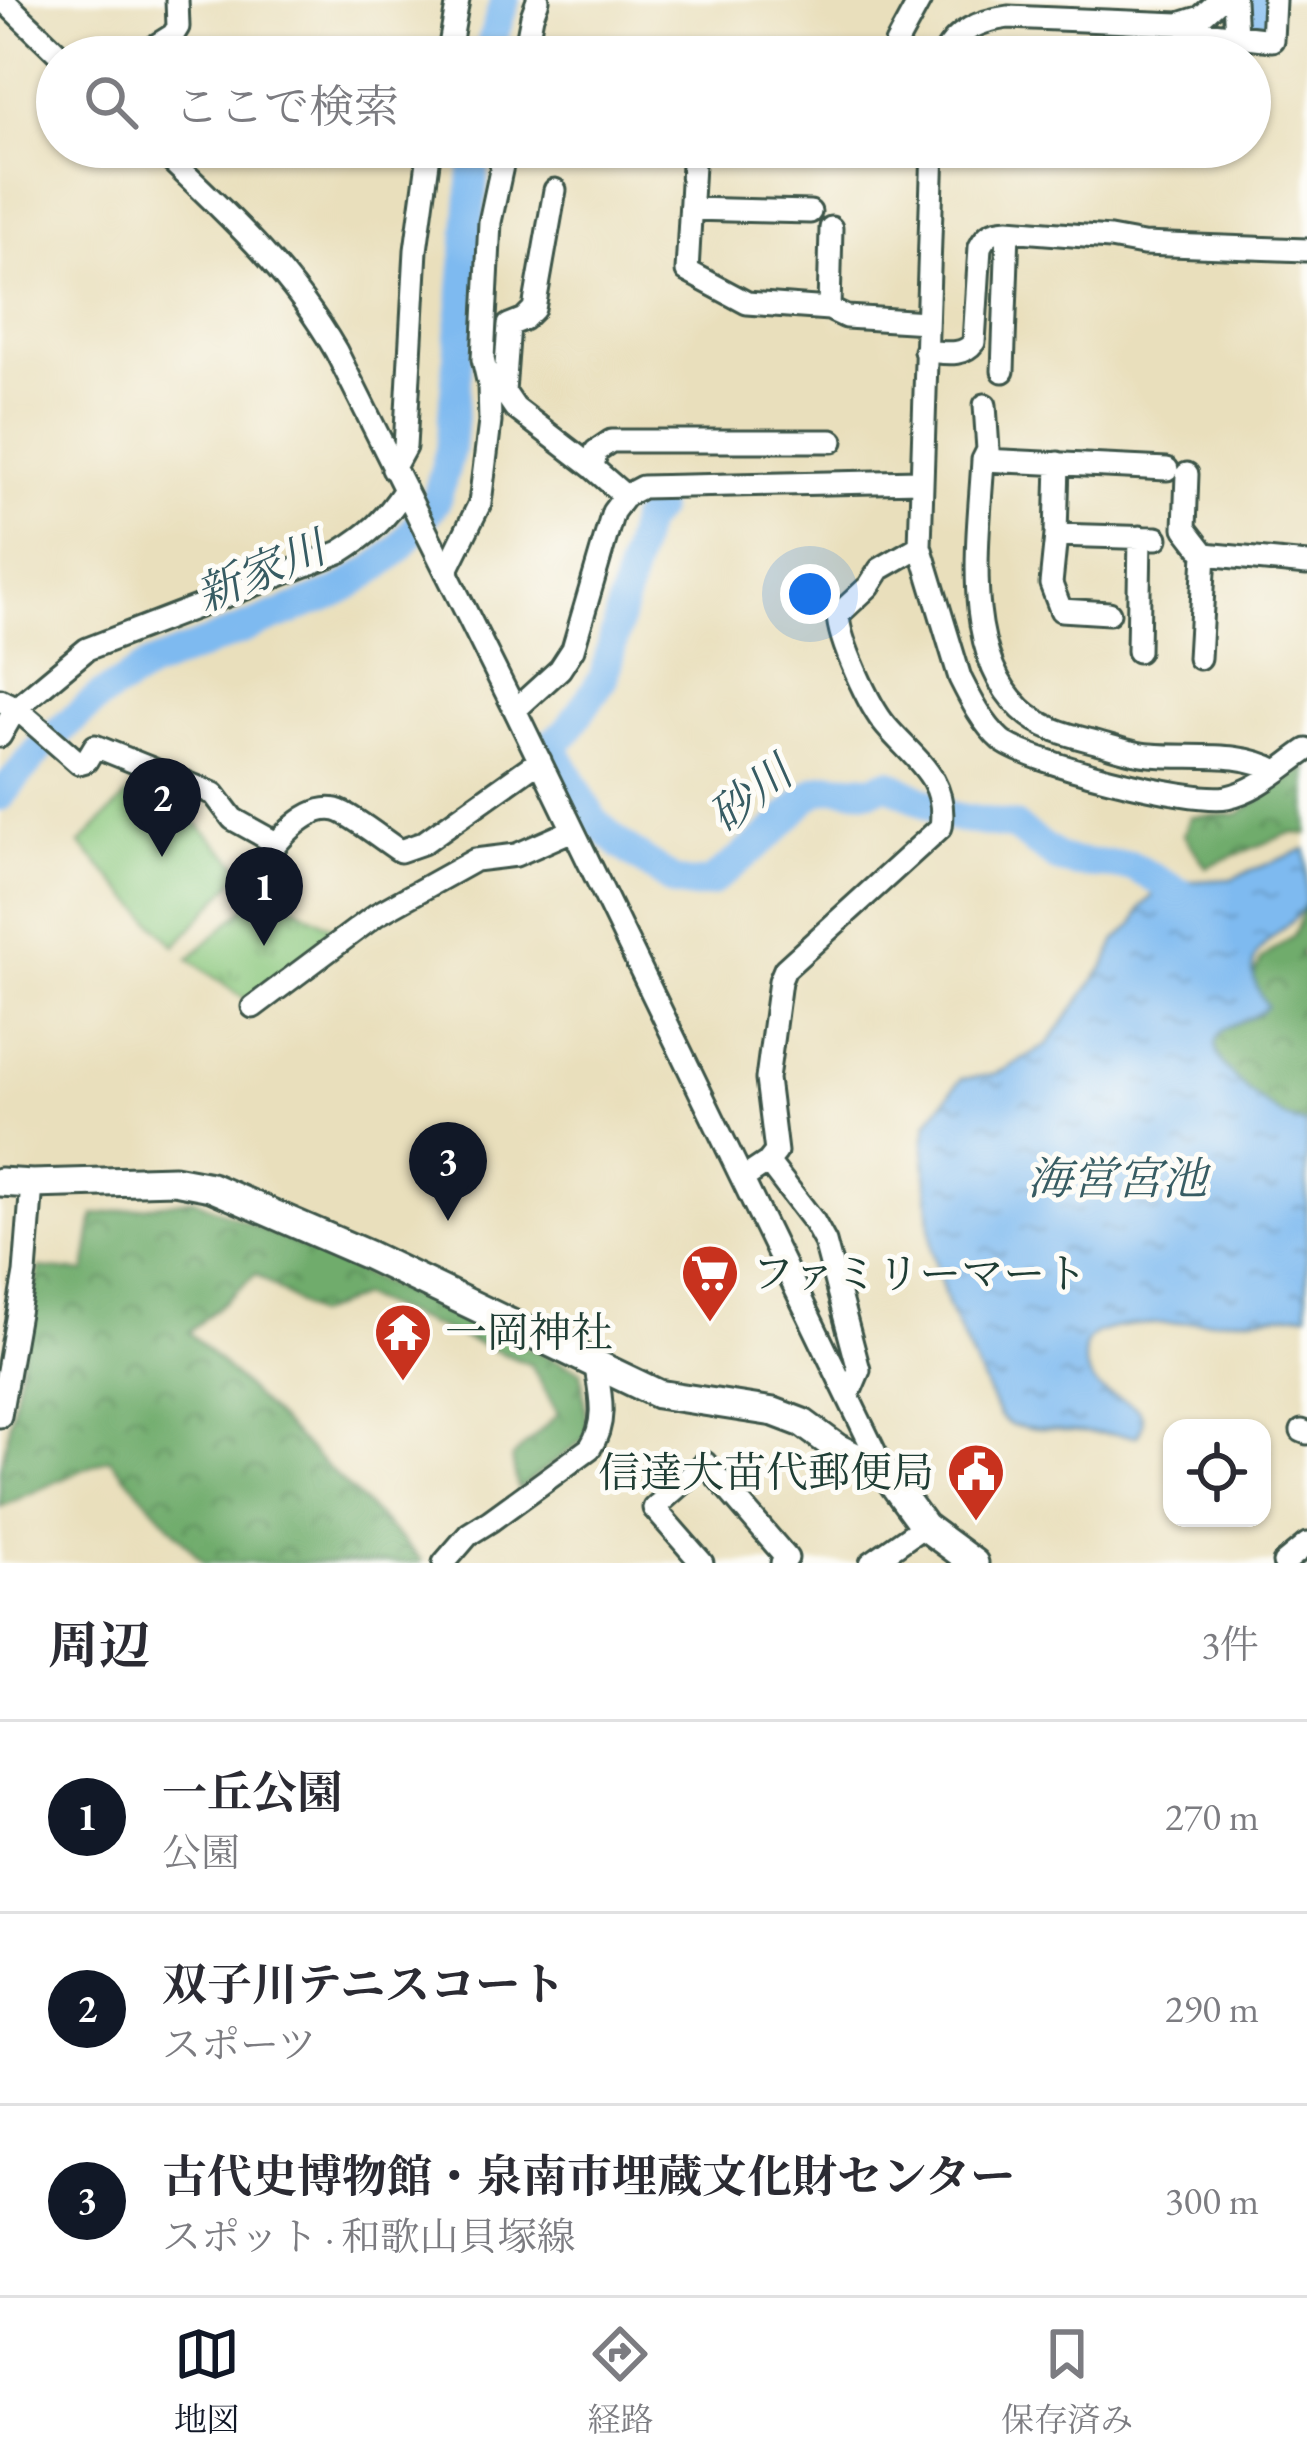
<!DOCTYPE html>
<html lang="ja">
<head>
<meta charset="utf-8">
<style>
	:root { --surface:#fff; --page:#f7f7f7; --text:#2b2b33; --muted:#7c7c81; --line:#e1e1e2; --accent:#111827 }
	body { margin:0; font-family:"EB Garamond","Noto Serif JP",serif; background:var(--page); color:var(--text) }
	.controls { position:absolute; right:36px; bottom:36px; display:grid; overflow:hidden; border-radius:24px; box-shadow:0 3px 9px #0004 }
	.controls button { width:108px; height:108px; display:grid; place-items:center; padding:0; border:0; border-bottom:3px solid var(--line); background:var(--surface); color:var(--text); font:60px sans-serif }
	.you { position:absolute; left:810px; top:594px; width:42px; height:42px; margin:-30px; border:9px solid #fff; border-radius:50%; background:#1a73e8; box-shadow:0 0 0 18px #1a73e833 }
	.badge { display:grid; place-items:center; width:78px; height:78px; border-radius:50%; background:var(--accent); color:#fff; font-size:39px; font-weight:700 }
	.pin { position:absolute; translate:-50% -99px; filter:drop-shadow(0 3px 6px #0008) }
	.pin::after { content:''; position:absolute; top:63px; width:42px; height:36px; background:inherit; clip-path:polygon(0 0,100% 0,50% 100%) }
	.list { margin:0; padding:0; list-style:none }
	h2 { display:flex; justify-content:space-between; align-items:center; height:156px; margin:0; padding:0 48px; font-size:51px }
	h2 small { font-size:39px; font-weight:400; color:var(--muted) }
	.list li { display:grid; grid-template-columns:78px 1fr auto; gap:36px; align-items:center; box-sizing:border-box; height:192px; padding:0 48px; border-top:3px solid var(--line) }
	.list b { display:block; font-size:45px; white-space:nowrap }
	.list p { margin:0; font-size:39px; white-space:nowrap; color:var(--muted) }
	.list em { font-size:39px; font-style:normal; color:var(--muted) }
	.icon { flex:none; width:66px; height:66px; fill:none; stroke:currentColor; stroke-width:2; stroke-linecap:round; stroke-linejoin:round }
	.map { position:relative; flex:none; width:1307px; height:1563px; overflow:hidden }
	.search { position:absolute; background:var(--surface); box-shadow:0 3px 9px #0004; left:36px; right:36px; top:36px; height:132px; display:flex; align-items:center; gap:30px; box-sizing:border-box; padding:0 42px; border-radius:66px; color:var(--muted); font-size:45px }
	.sheet { height:732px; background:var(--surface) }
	nav { display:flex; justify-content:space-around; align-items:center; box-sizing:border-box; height:168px; border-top:3px solid var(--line); background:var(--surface); font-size:33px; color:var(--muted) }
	nav a { display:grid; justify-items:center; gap:6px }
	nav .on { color:var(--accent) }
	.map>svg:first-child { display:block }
	.green { fill:#8ac77d; stroke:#548258; stroke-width:3 }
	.forest { fill:url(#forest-crowns); stroke:#477450; stroke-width:3 }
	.park { fill:url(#park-tufts); stroke:#548258; stroke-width:3 }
	.water { fill:url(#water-ripples); stroke:#4e7c92; stroke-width:3 }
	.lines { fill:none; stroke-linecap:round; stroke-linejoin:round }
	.river { stroke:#7ebaf0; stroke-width:30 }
	.minor-casing { stroke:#3d5548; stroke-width:27 }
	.major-casing { stroke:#3d5548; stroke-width:33 }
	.minor { stroke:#fff; stroke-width:21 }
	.major { stroke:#fff; stroke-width:27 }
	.labels { text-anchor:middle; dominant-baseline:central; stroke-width:10; stroke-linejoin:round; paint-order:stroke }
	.poi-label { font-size:42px; fill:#1f3d34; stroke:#fdfcf7; text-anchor:start }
	.water-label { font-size:45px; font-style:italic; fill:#375c63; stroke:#fdfcf7 }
</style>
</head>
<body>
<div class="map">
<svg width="1307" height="1563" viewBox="0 0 1307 1563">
	<defs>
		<pattern id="forest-crowns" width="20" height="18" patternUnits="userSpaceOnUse" patternTransform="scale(3)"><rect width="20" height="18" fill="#6fac6c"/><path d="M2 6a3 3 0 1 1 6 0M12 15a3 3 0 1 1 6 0" fill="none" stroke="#5b8d5a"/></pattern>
		<pattern id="park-tufts" width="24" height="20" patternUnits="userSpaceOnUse" patternTransform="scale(3)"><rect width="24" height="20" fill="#8ac77d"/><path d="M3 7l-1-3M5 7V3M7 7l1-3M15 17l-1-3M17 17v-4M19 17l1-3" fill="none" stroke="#70a367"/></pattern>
		<pattern id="water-ripples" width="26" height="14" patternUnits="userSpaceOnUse" patternTransform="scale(3)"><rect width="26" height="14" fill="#7ebaf0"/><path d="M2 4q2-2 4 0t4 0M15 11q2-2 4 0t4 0" fill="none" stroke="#6798c3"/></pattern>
	</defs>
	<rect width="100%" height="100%" fill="#fdfcf7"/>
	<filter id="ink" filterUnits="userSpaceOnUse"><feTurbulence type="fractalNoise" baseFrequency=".00833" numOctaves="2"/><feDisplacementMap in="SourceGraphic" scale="24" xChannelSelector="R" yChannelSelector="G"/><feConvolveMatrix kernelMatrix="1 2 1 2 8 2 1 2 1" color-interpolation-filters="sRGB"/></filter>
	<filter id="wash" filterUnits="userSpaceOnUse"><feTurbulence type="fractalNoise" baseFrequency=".004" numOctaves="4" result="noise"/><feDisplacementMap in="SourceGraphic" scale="48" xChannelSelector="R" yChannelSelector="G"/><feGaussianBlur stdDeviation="2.7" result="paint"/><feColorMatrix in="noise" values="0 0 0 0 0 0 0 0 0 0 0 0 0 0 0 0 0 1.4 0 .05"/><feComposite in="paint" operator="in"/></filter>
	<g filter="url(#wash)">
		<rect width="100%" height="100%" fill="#e9dfbc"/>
		<!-- green -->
		<path class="green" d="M140,782l39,24 65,64 -69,76 -95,-102z"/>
		<!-- forest -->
		<path class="forest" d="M1307,767v67l-17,-1 -84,34 -22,-32 6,-18 48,-3z
			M1307,904v43l-7,6 7,9v163c-9,-3 -19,-6 -27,-11 -17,-10 -76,-54 -63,-77 8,-13 30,-17 42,-22l-6,-37 9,-19 31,-23z
			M194,1199l387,172 7,65 -70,54 -6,-32 46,-44 -27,-49 -171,-69 -45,19 -59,-41 -67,58 233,228 -2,3h-216l-95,-105 -109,49v-33l39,-206 46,4 9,-57z"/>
		<!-- park -->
		<path class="park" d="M264,890l77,42 -92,70 -60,-43z"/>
		<!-- water -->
		<path class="water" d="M1305,849c2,12 2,42 0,55 -12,25 -53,38 -52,66 0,13 8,25 14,36 -13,16 -37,13 -49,30 -16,23 45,68 62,78 8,5 18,8 27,11v188c-44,3 -88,6 -132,10 -24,1 -53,1 -75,9 -24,9 -17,41 -2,55 18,15 60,16 39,49l-112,-8 -15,-3 -11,-9 -51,-110 -16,-55 -8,-110 4,-19 33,-43 31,-4 12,-5 44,-26 58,-80 10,-24 17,-15 8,-17 14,-15 25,-11 51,-3z"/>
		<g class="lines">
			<!-- river -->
			<path class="river" d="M1260,21l1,-21
				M487,57l18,-57
				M655,510l-12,12 -39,155 -38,56 -15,10 43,78 27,24 53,37 18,3 19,-3 61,-49 33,-34 13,-9 14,-3 40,2 16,-6 64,34 61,9 47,33 17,4 55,3 72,40
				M0,796l43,-51 56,-48 51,-31 190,-75 37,-24 23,-19 36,-47 14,-51 26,-303"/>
		</g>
	</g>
	<g filter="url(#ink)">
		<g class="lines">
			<defs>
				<path id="minor" d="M3,0l59,57
					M1234,0l2,36
					M1179,24l16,7 77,9 2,-40
					M138,57l35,-22 5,-8 -1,-27
					M448,57l10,-57
					M524,57l8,-41 6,-16
					M897,57l-1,-13 24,-44
					M943,57c13,-27 37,-36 65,-40l171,7 22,-7 19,-17
					M157,147c68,65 132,122 179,204l179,359 369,761
					M694,147l-7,124 60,32 82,6
					M933,147l-13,399 40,132c11,22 23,46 41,62 25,22 192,64 226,57 30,-6 55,-30 80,-47
					M555,190l-21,119 -10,10 -15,6 -5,67 11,16 78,60 32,28
					M691,209l119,3
					M831,228l-2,81 17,8 80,5
					M925,351c18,1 37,7 49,-9l6,-95c7,-14 13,-16 28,-17
					M1003,371l5,-141 102,8 33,6 164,6
					M985,405l3,45 -5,10c-4,74 -23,192 38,249 21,20 48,26 75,33 18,5 36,12 54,13 42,4 89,-5 127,16
					M983,460l184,9
					M1058,463l-2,72 -5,49 10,26 48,3
					M593,468l3,-17 15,-10h221
					M393,469l12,-22 11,-197 14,-103
					M1187,474l-2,54 20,26
					M1056,535l101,3
					M446,572l34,-69 10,-81 -1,-37 -6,-26 7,-137 16,-75
					M1138,651l2,-114
					M1199,658l6,-104 102,10
					M0,700l16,8 63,55 7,-2 9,-15 119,48 19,25 43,24
					M515,710l45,-41 13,-20 40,-137 12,-16 17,-9 278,-6
					M0,736l16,-28 71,-59 253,-97c29,-18 45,-32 64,-61
					M246,884c17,-24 55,-82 90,-74 13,3 50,32 64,41l23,-8 117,-83
					M253,1007l123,-92 99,-55 41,-5 57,-25
					M768,1162l46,60 11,20 34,128 -11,26
					M744,1178l24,-16 8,-10 -9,-73 13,-98 5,-12 156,-142c7,-49 -27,-68 -55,-101 -17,-20 -47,-85 -48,-111l31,-29 11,-17 40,-23
					M0,1416l25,-143 7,-89
					M1302,1431l5,2
					M444,1563l25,-29 21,-13 100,-73c18,-27 10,-55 5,-86
					M702,1563l-48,-55 51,-45 82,95 -5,5
					M871,1563l53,-37
					M1284,1563l23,-19"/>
				<path id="major" d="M0,1182l32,2 142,-4 37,7 157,68 290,139 116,18 29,11 34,25 47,23 40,55 50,37"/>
			</defs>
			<!-- minor casing -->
			<use href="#minor" class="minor-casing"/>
			<!-- major casing -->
			<use href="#major" class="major-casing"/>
			<!-- minor -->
			<use href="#minor" class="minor"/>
			<!-- major -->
			<use href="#major" class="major"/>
		</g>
	</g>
	<!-- icons -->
	<defs>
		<symbol id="supermarket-pin" viewBox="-11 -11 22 30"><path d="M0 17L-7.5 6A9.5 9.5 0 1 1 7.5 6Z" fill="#c8321e" stroke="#fdfcf7"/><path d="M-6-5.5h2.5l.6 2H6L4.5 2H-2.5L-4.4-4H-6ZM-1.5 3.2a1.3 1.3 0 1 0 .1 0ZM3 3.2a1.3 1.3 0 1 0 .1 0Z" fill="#fff"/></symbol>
		<symbol id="temple-pin" viewBox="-11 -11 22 30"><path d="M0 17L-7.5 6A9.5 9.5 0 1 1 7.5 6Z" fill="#c8321e" stroke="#fdfcf7"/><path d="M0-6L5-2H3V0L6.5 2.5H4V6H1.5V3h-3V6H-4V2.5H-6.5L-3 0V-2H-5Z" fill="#fff"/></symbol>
		<symbol id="civic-pin" viewBox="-11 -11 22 30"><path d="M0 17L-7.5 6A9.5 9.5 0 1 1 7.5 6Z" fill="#c8321e" stroke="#fdfcf7"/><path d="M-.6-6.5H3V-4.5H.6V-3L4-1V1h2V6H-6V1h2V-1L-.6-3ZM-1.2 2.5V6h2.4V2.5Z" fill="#fff"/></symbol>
	</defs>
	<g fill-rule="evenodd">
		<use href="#supermarket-pin" x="677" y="1240" width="66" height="90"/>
		<use href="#temple-pin" x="370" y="1299" width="66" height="90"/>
		<use href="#civic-pin" x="943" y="1439" width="66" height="90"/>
	</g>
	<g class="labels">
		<!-- poi labels -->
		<g class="poi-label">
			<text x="752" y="1273">ファミリーマート</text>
			<text x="445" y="1332">一岡神社</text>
			<text x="934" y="1472" text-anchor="end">信達大苗代郵便局</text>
		</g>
		<!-- water labels -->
		<g class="water-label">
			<text transform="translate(260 571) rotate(-23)">新家川</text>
			<text transform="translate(750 794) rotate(-38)">砂川</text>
			<text x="1117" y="1178">海営宮池</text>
		</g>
	</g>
</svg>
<div class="controls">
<button><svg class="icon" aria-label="locate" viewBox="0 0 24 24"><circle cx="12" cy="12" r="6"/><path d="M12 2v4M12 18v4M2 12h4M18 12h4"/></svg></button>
</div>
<div class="you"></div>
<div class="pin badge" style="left:264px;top:946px">1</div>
<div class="pin badge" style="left:162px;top:857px">2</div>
<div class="pin badge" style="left:448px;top:1221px">3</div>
<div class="search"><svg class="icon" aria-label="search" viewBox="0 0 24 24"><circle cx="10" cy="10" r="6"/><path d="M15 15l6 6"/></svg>ここで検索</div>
</div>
<section class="sheet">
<h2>周辺<small>3件</small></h2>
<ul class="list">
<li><span class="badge">1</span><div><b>一丘公園</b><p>公園</p></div><em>270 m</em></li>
<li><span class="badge">2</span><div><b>双子川テニスコート</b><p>スポーツ</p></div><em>290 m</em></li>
<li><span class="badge">3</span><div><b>古代史博物館・泉南市埋蔵文化財センター</b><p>スポット · 和歌山貝塚線</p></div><em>300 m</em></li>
</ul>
</section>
<nav>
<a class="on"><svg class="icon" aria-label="map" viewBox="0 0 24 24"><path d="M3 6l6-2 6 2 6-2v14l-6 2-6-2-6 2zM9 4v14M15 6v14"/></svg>地図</a>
<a><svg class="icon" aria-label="directions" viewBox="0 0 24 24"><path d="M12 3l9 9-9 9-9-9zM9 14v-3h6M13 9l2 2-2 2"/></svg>経路</a>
<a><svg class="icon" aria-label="saved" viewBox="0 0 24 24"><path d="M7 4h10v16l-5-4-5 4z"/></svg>保存済み</a>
</nav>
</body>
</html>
